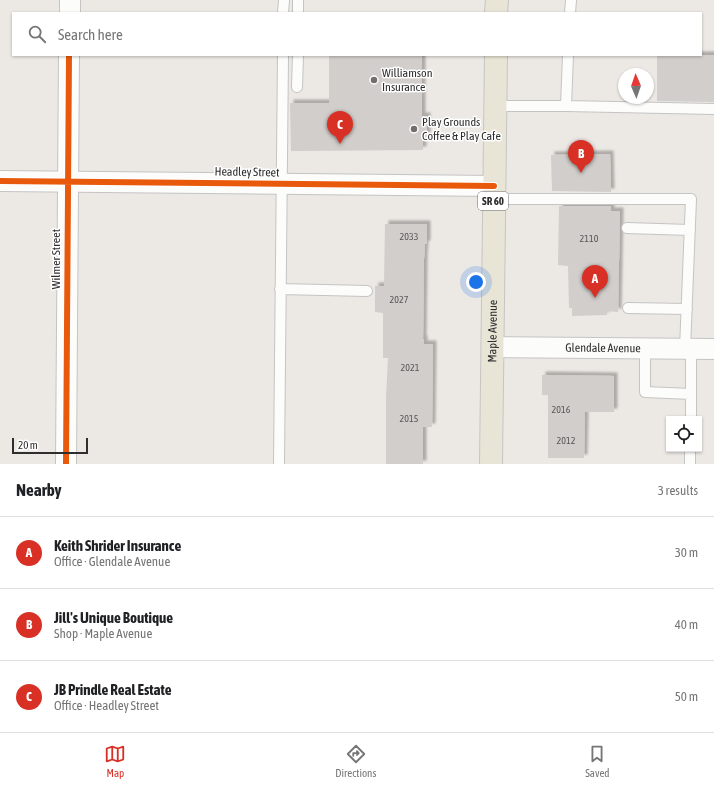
<!DOCTYPE html>
<html lang="en">
<head>
<meta charset="utf-8">
<style>
	:root { --surface:#fff; --page:#f6f6f6; --text:#202124; --muted:#757577; --line:#e0e0e0; --accent:#d93025 }
	body { margin:0; font-family:"Asap Condensed",sans-serif; background:var(--page); color:var(--text) }
	.controls { position:absolute; right:12px; bottom:12px; display:grid; overflow:hidden; border-radius:0px; box-shadow:0 1px 3px #0004 }
	.controls button { width:36px; height:36px; display:grid; place-items:center; padding:0; border:0; border-bottom:1px solid var(--line); background:var(--surface); color:var(--text); font:20px sans-serif }
	.compass { position:absolute; left:618px; top:68px; width:36px; height:36px; border-radius:50%; background:var(--surface); box-shadow:0 1px 3px #0004; rotate:358deg }
	.scale { position:absolute; left:12px; bottom:10px; width:76px; box-sizing:border-box; padding-left:4px; border:2px solid #2e2e2e; border-top:0; font-size:11px; line-height:14px; white-space:nowrap; color:#2e2e2e; -webkit-text-stroke:3px #fff; paint-order:stroke }
	.you { position:absolute; left:476px; top:282px; width:14px; height:14px; margin:-10px; border:3px solid #fff; border-radius:50%; background:#1a73e8; box-shadow:0 0 0 6px #1a73e833 }
	.badge { display:grid; place-items:center; width:26px; height:26px; border-radius:50%; background:var(--accent); color:#fff; font-size:13px; font-weight:700 }
	.pin { position:absolute; translate:-50% -33px; filter:drop-shadow(0 1px 2px #0008) }
	.pin::after { content:''; position:absolute; top:21px; width:14px; height:12px; background:inherit; clip-path:polygon(0 0,100% 0,50% 100%) }
	.list { margin:0; padding:0; list-style:none }
	h2 { display:flex; justify-content:space-between; align-items:center; height:52px; margin:0; padding:0 16px; font-size:17px }
	h2 small { font-size:13px; font-weight:400; color:var(--muted) }
	.list li { display:grid; grid-template-columns:26px 1fr auto; gap:12px; align-items:center; box-sizing:border-box; height:72px; padding:0 16px; border-top:1px solid var(--line) }
	.list b { display:block; font-size:15px; white-space:nowrap }
	.list p { margin:0; font-size:13px; white-space:nowrap; color:var(--muted) }
	.list em { font-size:13px; font-style:normal; color:var(--muted) }
	.icon { flex:none; width:22px; height:22px; fill:none; stroke:currentColor; stroke-width:2; stroke-linecap:round; stroke-linejoin:round }
	.map { position:relative; flex:none; width:714px; height:464px; overflow:hidden }
	.search { position:absolute; background:var(--surface); box-shadow:0 1px 3px #0004; left:12px; right:12px; top:12px; height:44px; display:flex; align-items:center; gap:10px; box-sizing:border-box; padding:0 14px; border-radius:0px; color:var(--muted); font-size:15px }
	.sheet { height:268px; background:var(--surface) }
	nav { display:flex; justify-content:space-around; align-items:center; box-sizing:border-box; height:56px; border-top:1px solid var(--line); background:var(--surface); font-size:11px; color:var(--muted) }
	nav a { display:grid; justify-items:center; gap:2px }
	nav .on { color:var(--accent) }
	.map>svg:first-child { display:block }
	.building { fill:#d1cecb; filter:url(#shadow) }
	.lines { fill:none; stroke-linecap:round; stroke-linejoin:round }
	.lane-casing { stroke:#c5c4c5; stroke-width:12 }
	.street-casing { stroke:#c5c4c5; stroke-width:22 }
	.primary-casing { stroke:#c6c5c4; stroke-width:24 }
	.lane { stroke:#fcfcfb; stroke-width:10 }
	.street { stroke:#fcfcfb; stroke-width:20 }
	.primary { stroke:#e8e4d6; stroke-width:22 }
	.cycleway-casing { stroke:#fff; stroke-width:8 }
	.cycleway { stroke:#e8590c; stroke-width:6 }
	.poi-dot { fill:#706f6e; stroke:#fff; stroke-width:1.5 }
	.labels { text-anchor:middle; dominant-baseline:central; stroke-width:3; stroke-linejoin:round; paint-order:stroke }
	.number-label { font-size:10px; fill:#585857 }
	.shield { fill:#fff; stroke:#6d6d6d; stroke-width:1 }
	.shield-label { font-size:11px; font-weight:bold; fill:#2e2e2e }
	.poi-label { font-size:12px; fill:#2e2e2e; stroke:#fff; text-anchor:start }
	.street-label { font-size:12px; fill:#2e2e2e; stroke:#fff }
</style>
</head>
<body>
<div class="map">
<svg width="714" height="464" viewBox="0 0 714 464">
	<defs>
		<filter id="shadow"><feDropShadow dx="3.5" dy="-3.5" stdDeviation="1" flood-color="#0004"/></filter>
	</defs>
	<rect width="100%" height="100%" fill="#ece8e4"/>
	<!-- building -->
	<path class="building" d="M329,55h93v61h5v24l-4,-1v11l-132,1 -1,-48h39z
		M657,55h57v47l-57,-1z
		M610,154l1,38 -59,-1 -1,-36z
		M559,206h52v5h9l-2,101 -11,-1v4l-35,1v-8h-3l-1,-42 -10,-1z
		M385,224h42v20h-2l-1,15 -1,80h1v5h9l-1,83h-9v37h-37v-66l2,-40h-5v-45l-8,-1v-26h9z
		M542,375l72,1v36h-29l-1,46h-36v-63h-6z"/>
	<g class="lines">
		<defs>
			<path id="lane" d="M283,13l1,-13
				M298,13v-13
				M570,13l1,-13
				M297,87l1,-32
				M495,106h71l2,-51
				M566,106l148,3
				M493,199h198l-6,150
				M627,228l63,2
				M280,289l87,2
				M628,308l59,1
				M645,348v44l46,2
				M691,419v-70
				M279,464l4,-409
				M690,464v-15"/>
			<g id="street">
				<path d="M70,13v-13"/>
				<path d="M0,181l494,5"/>
				<path id="s1" d="M492,347l222,2"/>
				<path d="M66,464l3,-409"/>
			</g>
			<g id="primary">
				<path d="M496,13l1,-13"/>
				<path id="s2" d="M491,464l5,-409"/>
			</g>
		</defs>
		<!-- lane casing -->
		<use href="#lane" class="lane-casing"/>
		<!-- street casing -->
		<use href="#street" class="street-casing"/>
		<!-- primary casing -->
		<use href="#primary" class="primary-casing"/>
		<!-- lane -->
		<use href="#lane" class="lane"/>
		<!-- street -->
		<use href="#street" class="street"/>
		<!-- primary -->
		<use href="#primary" class="primary"/>
		<defs>
			<path id="cycleway" d="M0,181l494,5
				M66,464l3,-409"/>
		</defs>
		<!-- cycleway casing -->
		<use href="#cycleway" class="cycleway-casing"/>
		<!-- cycleway -->
		<use href="#cycleway" class="cycleway"/>
	</g>
	<!-- markers -->
	<g class="poi-dot">
		<circle cx="374" cy="80" r="4"/>
		<circle cx="414" cy="129" r="4"/>
	</g>
	<g class="labels">
		<!-- number labels -->
		<g class="number-label">
			<text x="409" y="236">2033</text>
			<text x="589" y="238">2110</text>
			<text x="399" y="299">2027</text>
			<text x="410" y="367">2021</text>
			<text x="561" y="409">2016</text>
			<text x="409" y="418">2015</text>
			<text x="566" y="440">2012</text>
		</g>
		<!-- shield labels -->
		<rect class="shield" x="478" y="192" width="30" height="18" rx="3"/>
		<g class="shield-label">
			<text x="493" y="201">SR 60</text>
		</g>
		<!-- poi labels -->
		<g class="poi-label">
			<text x="382" y="73">Williamson<tspan x="382" dy="14">Insurance</tspan></text>
			<text x="422" y="122">Play Grounds<tspan x="422" dy="14">Coffee &amp; Play Cafe</tspan></text>
		</g>
		<!-- street labels -->
		<g class="street-label">
			<text transform="translate(247 172) rotate(1)">Headley Street</text>
			<text transform="translate(56 259) rotate(-90)">Wilmer Street</text>
			<text stroke="none"><textPath href="#s2" startOffset="133">Maple Avenue</textPath></text>
			<text stroke="none"><textPath href="#s1" startOffset="111">Glendale Avenue</textPath></text>
		</g>
	</g>
</svg>
<div class="controls">
<button><svg class="icon" aria-label="locate" viewBox="0 0 24 24"><circle cx="12" cy="12" r="6"/><path d="M12 2v4M12 18v4M2 12h4M18 12h4"/></svg></button>
</div>
<svg class="compass" viewBox="-18 -18 36 36"><path d="M0-13l5 13h-10z" fill="#e53935"/><path d="M0 13l5-13h-10z" fill="#757577"/></svg>
<div class="scale">20 m</div>
<div class="you"></div>
<div class="pin badge" style="left:595px;top:298px">A</div>
<div class="pin badge" style="left:581px;top:173px">B</div>
<div class="pin badge" style="left:340px;top:144px">C</div>
<div class="search"><svg class="icon" aria-label="search" viewBox="0 0 24 24"><circle cx="10" cy="10" r="6"/><path d="M15 15l6 6"/></svg>Search here</div>
</div>
<section class="sheet">
<h2>Nearby<small>3 results</small></h2>
<ul class="list">
<li><span class="badge">A</span><div><b>Keith Shrider Insurance</b><p>Office · Glendale Avenue</p></div><em>30 m</em></li>
<li><span class="badge">B</span><div><b>Jill's Unique Boutique</b><p>Shop · Maple Avenue</p></div><em>40 m</em></li>
<li><span class="badge">C</span><div><b>JB Prindle Real Estate</b><p>Office · Headley Street</p></div><em>50 m</em></li>
</ul>
</section>
<nav>
<a class="on"><svg class="icon" aria-label="map" viewBox="0 0 24 24"><path d="M3 6l6-2 6 2 6-2v14l-6 2-6-2-6 2zM9 4v14M15 6v14"/></svg>Map</a>
<a><svg class="icon" aria-label="directions" viewBox="0 0 24 24"><path d="M12 3l9 9-9 9-9-9zM9 14v-3h6M13 9l2 2-2 2"/></svg>Directions</a>
<a><svg class="icon" aria-label="saved" viewBox="0 0 24 24"><path d="M7 4h10v16l-5-4-5 4z"/></svg>Saved</a>
</nav>
</body>
</html>
